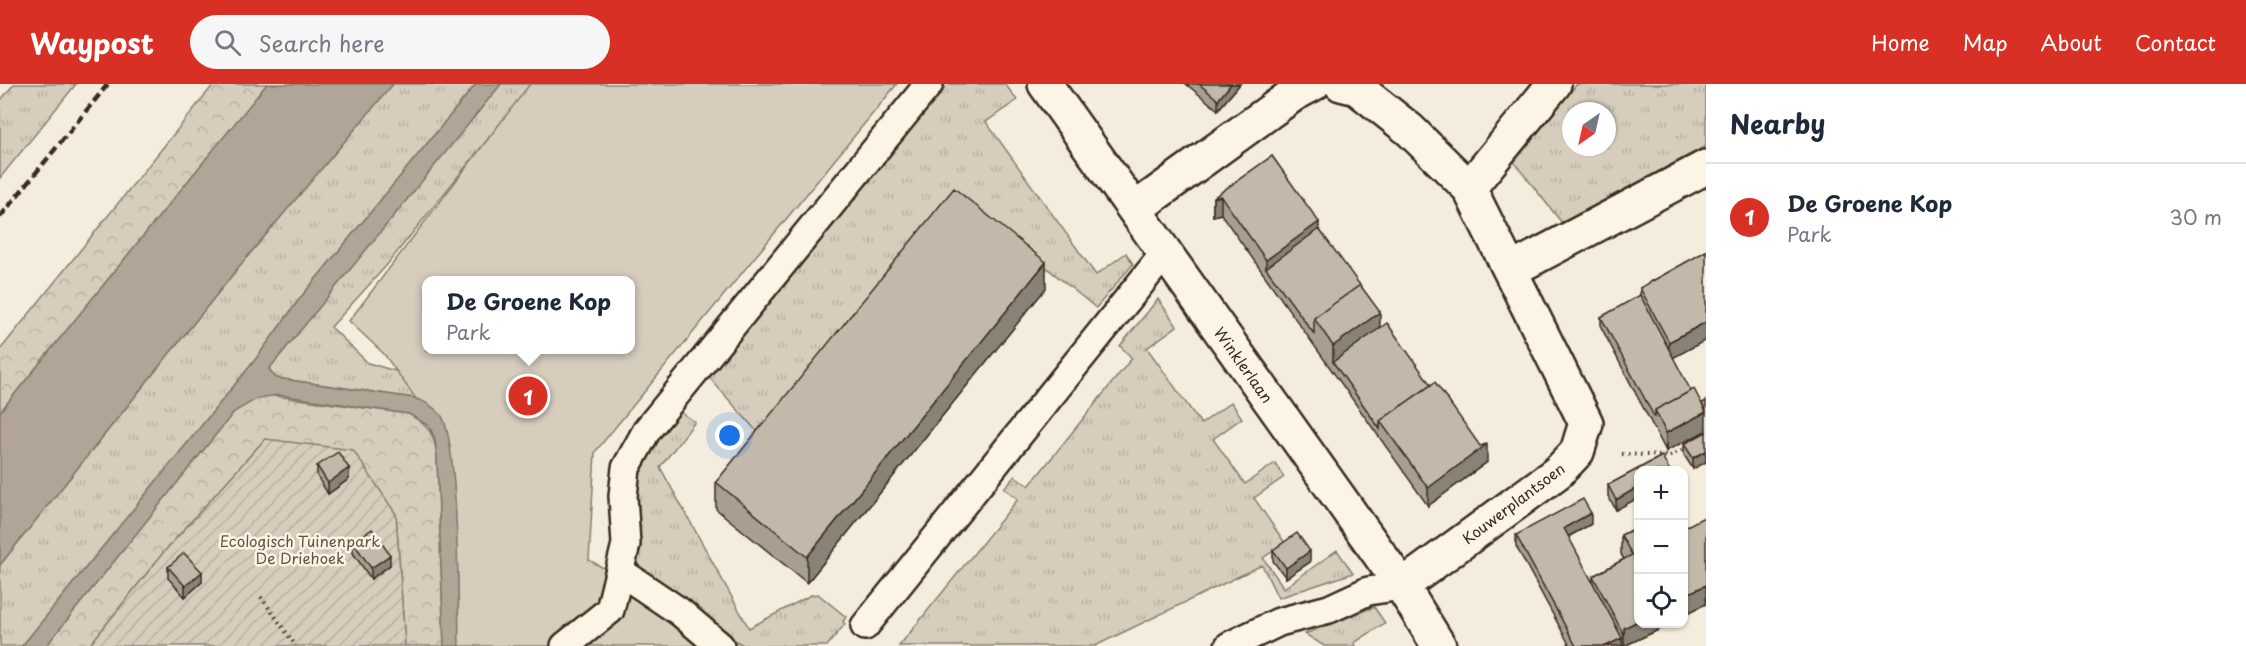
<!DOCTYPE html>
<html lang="en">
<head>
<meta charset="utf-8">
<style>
	:root { --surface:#fff; --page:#f6f6f7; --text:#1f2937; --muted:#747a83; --line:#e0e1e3; --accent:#d93025 }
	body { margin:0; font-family:"Playpen Sans",sans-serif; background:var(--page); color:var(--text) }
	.controls { position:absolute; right:18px; bottom:18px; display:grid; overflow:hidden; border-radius:12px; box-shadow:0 2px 4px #0004 }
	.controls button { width:54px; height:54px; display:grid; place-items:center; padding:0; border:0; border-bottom:2px solid var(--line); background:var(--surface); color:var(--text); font:30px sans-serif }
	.compass { position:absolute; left:1562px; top:18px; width:54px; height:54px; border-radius:50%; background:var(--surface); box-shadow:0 2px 4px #0004; rotate:214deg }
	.you { position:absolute; left:730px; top:352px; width:21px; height:21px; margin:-15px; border:4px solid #fff; border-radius:50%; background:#1a73e8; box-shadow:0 0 0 9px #1a73e833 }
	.badge { display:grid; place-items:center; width:39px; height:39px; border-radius:50%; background:var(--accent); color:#fff; font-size:20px; font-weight:700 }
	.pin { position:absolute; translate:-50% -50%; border:3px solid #fff; box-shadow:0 2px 6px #0006 }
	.popup { position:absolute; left:422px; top:192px; width:213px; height:78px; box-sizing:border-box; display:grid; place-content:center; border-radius:12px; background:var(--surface); filter:drop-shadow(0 2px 4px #0005); font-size:20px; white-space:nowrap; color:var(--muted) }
	.popup b { font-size:22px; color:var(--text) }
	.popup::after { content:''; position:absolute; left:50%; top:100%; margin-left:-12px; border:12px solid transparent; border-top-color:var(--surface) }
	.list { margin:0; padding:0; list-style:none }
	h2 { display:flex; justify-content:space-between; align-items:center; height:78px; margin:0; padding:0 24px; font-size:26px }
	h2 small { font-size:20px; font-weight:400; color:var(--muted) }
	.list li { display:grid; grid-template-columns:39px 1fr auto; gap:18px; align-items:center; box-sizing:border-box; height:108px; padding:0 24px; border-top:2px solid var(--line) }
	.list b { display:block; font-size:22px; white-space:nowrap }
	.list p { margin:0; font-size:20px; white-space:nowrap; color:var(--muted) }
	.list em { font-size:20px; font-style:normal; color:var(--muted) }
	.icon { flex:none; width:33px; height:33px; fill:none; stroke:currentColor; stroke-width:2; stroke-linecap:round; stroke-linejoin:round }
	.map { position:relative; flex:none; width:1706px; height:562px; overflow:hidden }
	header { display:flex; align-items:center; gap:36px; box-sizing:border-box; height:84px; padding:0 30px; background:var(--accent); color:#fff }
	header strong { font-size:28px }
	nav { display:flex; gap:33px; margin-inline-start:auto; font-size:21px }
	.search { width:420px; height:54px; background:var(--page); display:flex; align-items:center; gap:15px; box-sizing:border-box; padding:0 21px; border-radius:33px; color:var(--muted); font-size:22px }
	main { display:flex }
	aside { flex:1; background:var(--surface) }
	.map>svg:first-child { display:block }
	.grass { fill:url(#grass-tufts); stroke:#887c6e; stroke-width:1.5; fill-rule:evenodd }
	.forest { fill:url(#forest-crowns); stroke:#887c6e; stroke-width:1.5 }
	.park { fill:#d6cdbd; stroke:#887c6e; stroke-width:1.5; fill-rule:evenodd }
	.garden { fill:url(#garden-furrows); stroke:#887c6e; stroke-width:1.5 }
	.water { fill:#b0a596; stroke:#817466; stroke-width:1.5 }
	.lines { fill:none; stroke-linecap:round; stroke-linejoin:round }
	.service-casing { stroke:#3b2a1e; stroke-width:32 }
	.minor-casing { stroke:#3b2a1e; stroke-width:38 }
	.path { stroke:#3b2a1e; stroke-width:4; stroke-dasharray:1.5 4.5; stroke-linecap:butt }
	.service { stroke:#fcf5e5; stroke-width:27 }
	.minor { stroke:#fcf5e5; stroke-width:33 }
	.rail { stroke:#3b2a1e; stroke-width:4.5; stroke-dasharray:9 4.5; stroke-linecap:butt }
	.wall { fill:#a89f92; stroke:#3b2a1e; stroke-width:1.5 }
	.shaded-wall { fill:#888277; stroke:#3b2a1e; stroke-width:1.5 }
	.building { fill:#c3b9aa; stroke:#3b2a1e; stroke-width:1.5 }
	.labels { text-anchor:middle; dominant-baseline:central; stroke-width:5; stroke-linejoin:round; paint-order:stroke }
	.street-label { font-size:15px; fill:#3b2a1e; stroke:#fcf5e5 }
	.park-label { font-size:15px; fill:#625346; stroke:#fcf5e5 }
</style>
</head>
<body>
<header>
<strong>Waypost</strong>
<div class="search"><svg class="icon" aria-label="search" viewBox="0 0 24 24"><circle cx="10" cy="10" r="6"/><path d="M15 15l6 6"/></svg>Search here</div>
<nav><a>Home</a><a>Map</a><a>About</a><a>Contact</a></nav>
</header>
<main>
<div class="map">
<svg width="1706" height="562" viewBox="0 0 1706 562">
	<defs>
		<pattern id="grass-tufts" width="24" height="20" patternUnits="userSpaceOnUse" patternTransform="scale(1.5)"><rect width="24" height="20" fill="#d6cdbd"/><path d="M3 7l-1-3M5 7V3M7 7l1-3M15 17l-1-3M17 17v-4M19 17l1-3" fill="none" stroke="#b9b0a2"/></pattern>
		<pattern id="forest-crowns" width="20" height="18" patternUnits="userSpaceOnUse" patternTransform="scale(1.5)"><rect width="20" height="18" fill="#d6cdbd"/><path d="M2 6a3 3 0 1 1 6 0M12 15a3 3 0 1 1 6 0" fill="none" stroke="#b9b0a2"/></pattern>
		<pattern id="garden-furrows" width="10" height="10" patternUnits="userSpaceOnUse" patternTransform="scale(1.5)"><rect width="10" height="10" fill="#d6cdbd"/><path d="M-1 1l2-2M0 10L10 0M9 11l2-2" fill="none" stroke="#b9b0a2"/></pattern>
	</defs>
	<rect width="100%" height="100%" fill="#f4eddd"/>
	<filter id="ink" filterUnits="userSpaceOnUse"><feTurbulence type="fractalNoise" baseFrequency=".0167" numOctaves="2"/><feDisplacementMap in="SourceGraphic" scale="12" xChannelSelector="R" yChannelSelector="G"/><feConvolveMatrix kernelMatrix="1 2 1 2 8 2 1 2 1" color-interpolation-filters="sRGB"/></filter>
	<g filter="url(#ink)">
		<!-- grass -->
		<path class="grass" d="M14,0h62l-76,94v-77z
			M393,0h83l-175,213 -46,63 -233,286h-22v-81l242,-302z
			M501,0h31l-146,182 -55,61 37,36 48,14 61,224 -63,-203 -138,-20 -7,-9z
			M943,0h62l12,16 -31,22 110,153 30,-22 7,11 -37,44 -70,-57 -258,193 -61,-69z
			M1577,0h129v62l-144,77 -48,-61zM1571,27h36v36h-36z
			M1158,215l19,27 -30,22 54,76 30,-22 11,16 -29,21 32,45 30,-21 9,14 -30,21 31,45 -22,15 21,30 53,-38 16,23 -75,25 -16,-33 -167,81h-196l119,-147 -14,-11 11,-12 14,10 103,-128 -12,-12z
			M679,327l16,11 -35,45 89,161 62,-33 7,-1 28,23 -3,5 2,2 -18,22h-89l-100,-80c-2,-28 -9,-66 0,-93 9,-24 26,-43 41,-62z
			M1374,523l11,16 -31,20 2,3h-32l-19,-12z"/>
		<!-- forest -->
		<path class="forest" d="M214,0h53l-267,328v-62z
			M268,311l141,19c20,12 26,20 28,44l7,188h-39l-9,-132 -131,-75 -102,114 -74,93h-43l188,-234 12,-9z"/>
		<!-- park -->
		<path class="park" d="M530,0h367l-302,368 -6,108 156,86h-294l-7,-208 -60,-84 -35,-33zM426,196h204v70h-204z"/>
		<!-- garden -->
		<path class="garden" d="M265,355l88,11 43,64 9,132h-316l74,-93z"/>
		<!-- water -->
		<path class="water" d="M267,0h126l-151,179 -242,302v-153z
			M476,0h25l-232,285 7,9 138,20c10,3 20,9 27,17 18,24 17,192 18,231h-15l-7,-188 -2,-19 -6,-13 -20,-12 -130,-19 -21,3 -24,14 -188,234h-24l233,-286 46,-63z"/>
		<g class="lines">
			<defs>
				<path id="service" d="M621,488l59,40 40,34
					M865,542l300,-373
					M565,562l45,-36 16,-66 -3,-48 3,-28 21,-38 282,-346
					M1229,562l50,-24 50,-13 39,-18 34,-5"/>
				<g id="minor">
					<path id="s1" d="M1045,0l357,502 37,60"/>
					<path d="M1341,0l16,4 53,42 59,58 117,235 -9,29 -19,20 -156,114"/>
					<path d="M1469,104l85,-104"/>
					<path d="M1135,125l159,-115 19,-10"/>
					<path d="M1511,186l195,-103"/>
				</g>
			</defs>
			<!-- service casing -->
			<use href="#service" class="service-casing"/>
			<!-- minor casing -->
			<use href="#minor" class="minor-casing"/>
			<!-- path -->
			<path class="path" d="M1622,370l48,2 17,-9
				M261,513l35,49"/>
			<!-- service -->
			<use href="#service" class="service"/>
			<!-- minor -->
			<use href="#minor" class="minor"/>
			<!-- rail -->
			<path class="rail" d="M0,133l108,-133"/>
		</g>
		<!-- wall -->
		<path class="wall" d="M1186,0h54l-22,26z
			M1272,72l47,73 61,99 107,134 -59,44 -207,-292 -8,2v-18z
			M1706,167l-33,107 -7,93 -65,-124v-10l39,-21v-8z
			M1046,204l-239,295 -91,-74v-27z
			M1706,348l-13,37 -9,-14v-11z
			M1662,372l-46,54 -8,-14v-11z
			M317,382l32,13 -21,15 -11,-18z
			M1591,440l-23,13 25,47v-8l31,-17 -3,-5v-19l17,-8v97h33l-47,22h-54l-54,-100v-11z
			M353,458l37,23 -19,14 -18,-26z
			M1273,466l37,12 -24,16 -13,-17z
			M168,483l34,15 -17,15 -17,-19z"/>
		<!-- shaded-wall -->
		<path class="shaded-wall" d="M1231,0h9l-22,26v-10z
			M1221,112v18l-8,2v-18z
			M1319,138v18l-53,28v-8z
			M1046,178v26l-239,295v-26z
			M1380,228v27l-47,23v-16z
			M1706,238v18l-37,20v-18z
			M1706,328v19l-40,20v-18z
			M1487,360v18l-59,44v-18z
			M1706,367v11l-13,7v-11z
			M349,384v11l-21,15v-11z
			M1638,403v11l-22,12v-10z
			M1591,429v11l-27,15v-11z
			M1310,467v11l-24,16v-10z
			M390,471v10l-19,14v-11z
			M202,488v10l-17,15v-11z
			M1706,501v19l-23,11v-19z
			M1638,537v3h33l-47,22v-18z
			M1622,554v8h-16z"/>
		<!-- building -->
		<path class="building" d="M1199,0h32l-13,16z
			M1272,72l47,66 -53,38 -45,-64 -8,2z
			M954,104l92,74 -239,295 -91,-75z
			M1319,145l41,56 -46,33v16l-48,-66z
			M1706,167v71l-37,20 -29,-54z
			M1360,201l20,27 -47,34 -19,-28z
			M1640,211l51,96 -36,19v8l-54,-101z
			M1387,239l44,62 -51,36v8l-47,-67z
			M1435,298l45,64 7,-2 -59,44 -48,-67z
			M1694,305l12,23 -40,21 -11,-23z
			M1706,317v11l-4,-9z
			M1706,348v19l-13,7 -9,-14z
			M338,368l11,16 -21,15 -11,-17z
			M1662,372l8,15h-32v16l-22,13 -8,-15z
			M1583,415l8,14 -27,15 58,110 -16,8h-30l-60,-111z
			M1706,432v69l-23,11v-68z
			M1638,443v94l-14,7v7l-31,-59 39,-21 -11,-20z
			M372,445l18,26 -19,13 -18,-26z
			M1297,449l13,18 -24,17 -13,-18z
			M184,469l18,19 -17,14 -17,-19z"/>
	</g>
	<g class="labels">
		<!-- street labels -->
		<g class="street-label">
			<text stroke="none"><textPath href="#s1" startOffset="344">Winklerlaan</textPath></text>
			<text transform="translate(1513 419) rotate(-37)">Kouwerplantsoen</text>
		</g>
		<!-- park labels -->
		<g class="park-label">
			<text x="300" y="456">Ecologisch Tuinenpark<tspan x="300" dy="17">De Driehoek</tspan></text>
		</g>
	</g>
</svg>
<div class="controls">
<button>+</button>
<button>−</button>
<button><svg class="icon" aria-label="locate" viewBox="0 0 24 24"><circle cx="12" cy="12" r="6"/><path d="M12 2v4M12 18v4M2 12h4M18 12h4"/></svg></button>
</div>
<svg class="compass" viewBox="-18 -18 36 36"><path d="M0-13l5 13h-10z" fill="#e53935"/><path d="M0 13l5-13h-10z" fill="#747a83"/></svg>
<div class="you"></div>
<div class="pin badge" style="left:528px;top:312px">1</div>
<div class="popup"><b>De Groene Kop</b>Park</div>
</div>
<aside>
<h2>Nearby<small></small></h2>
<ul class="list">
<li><span class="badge">1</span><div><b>De Groene Kop</b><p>Park</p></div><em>30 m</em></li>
</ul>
</aside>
</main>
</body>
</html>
